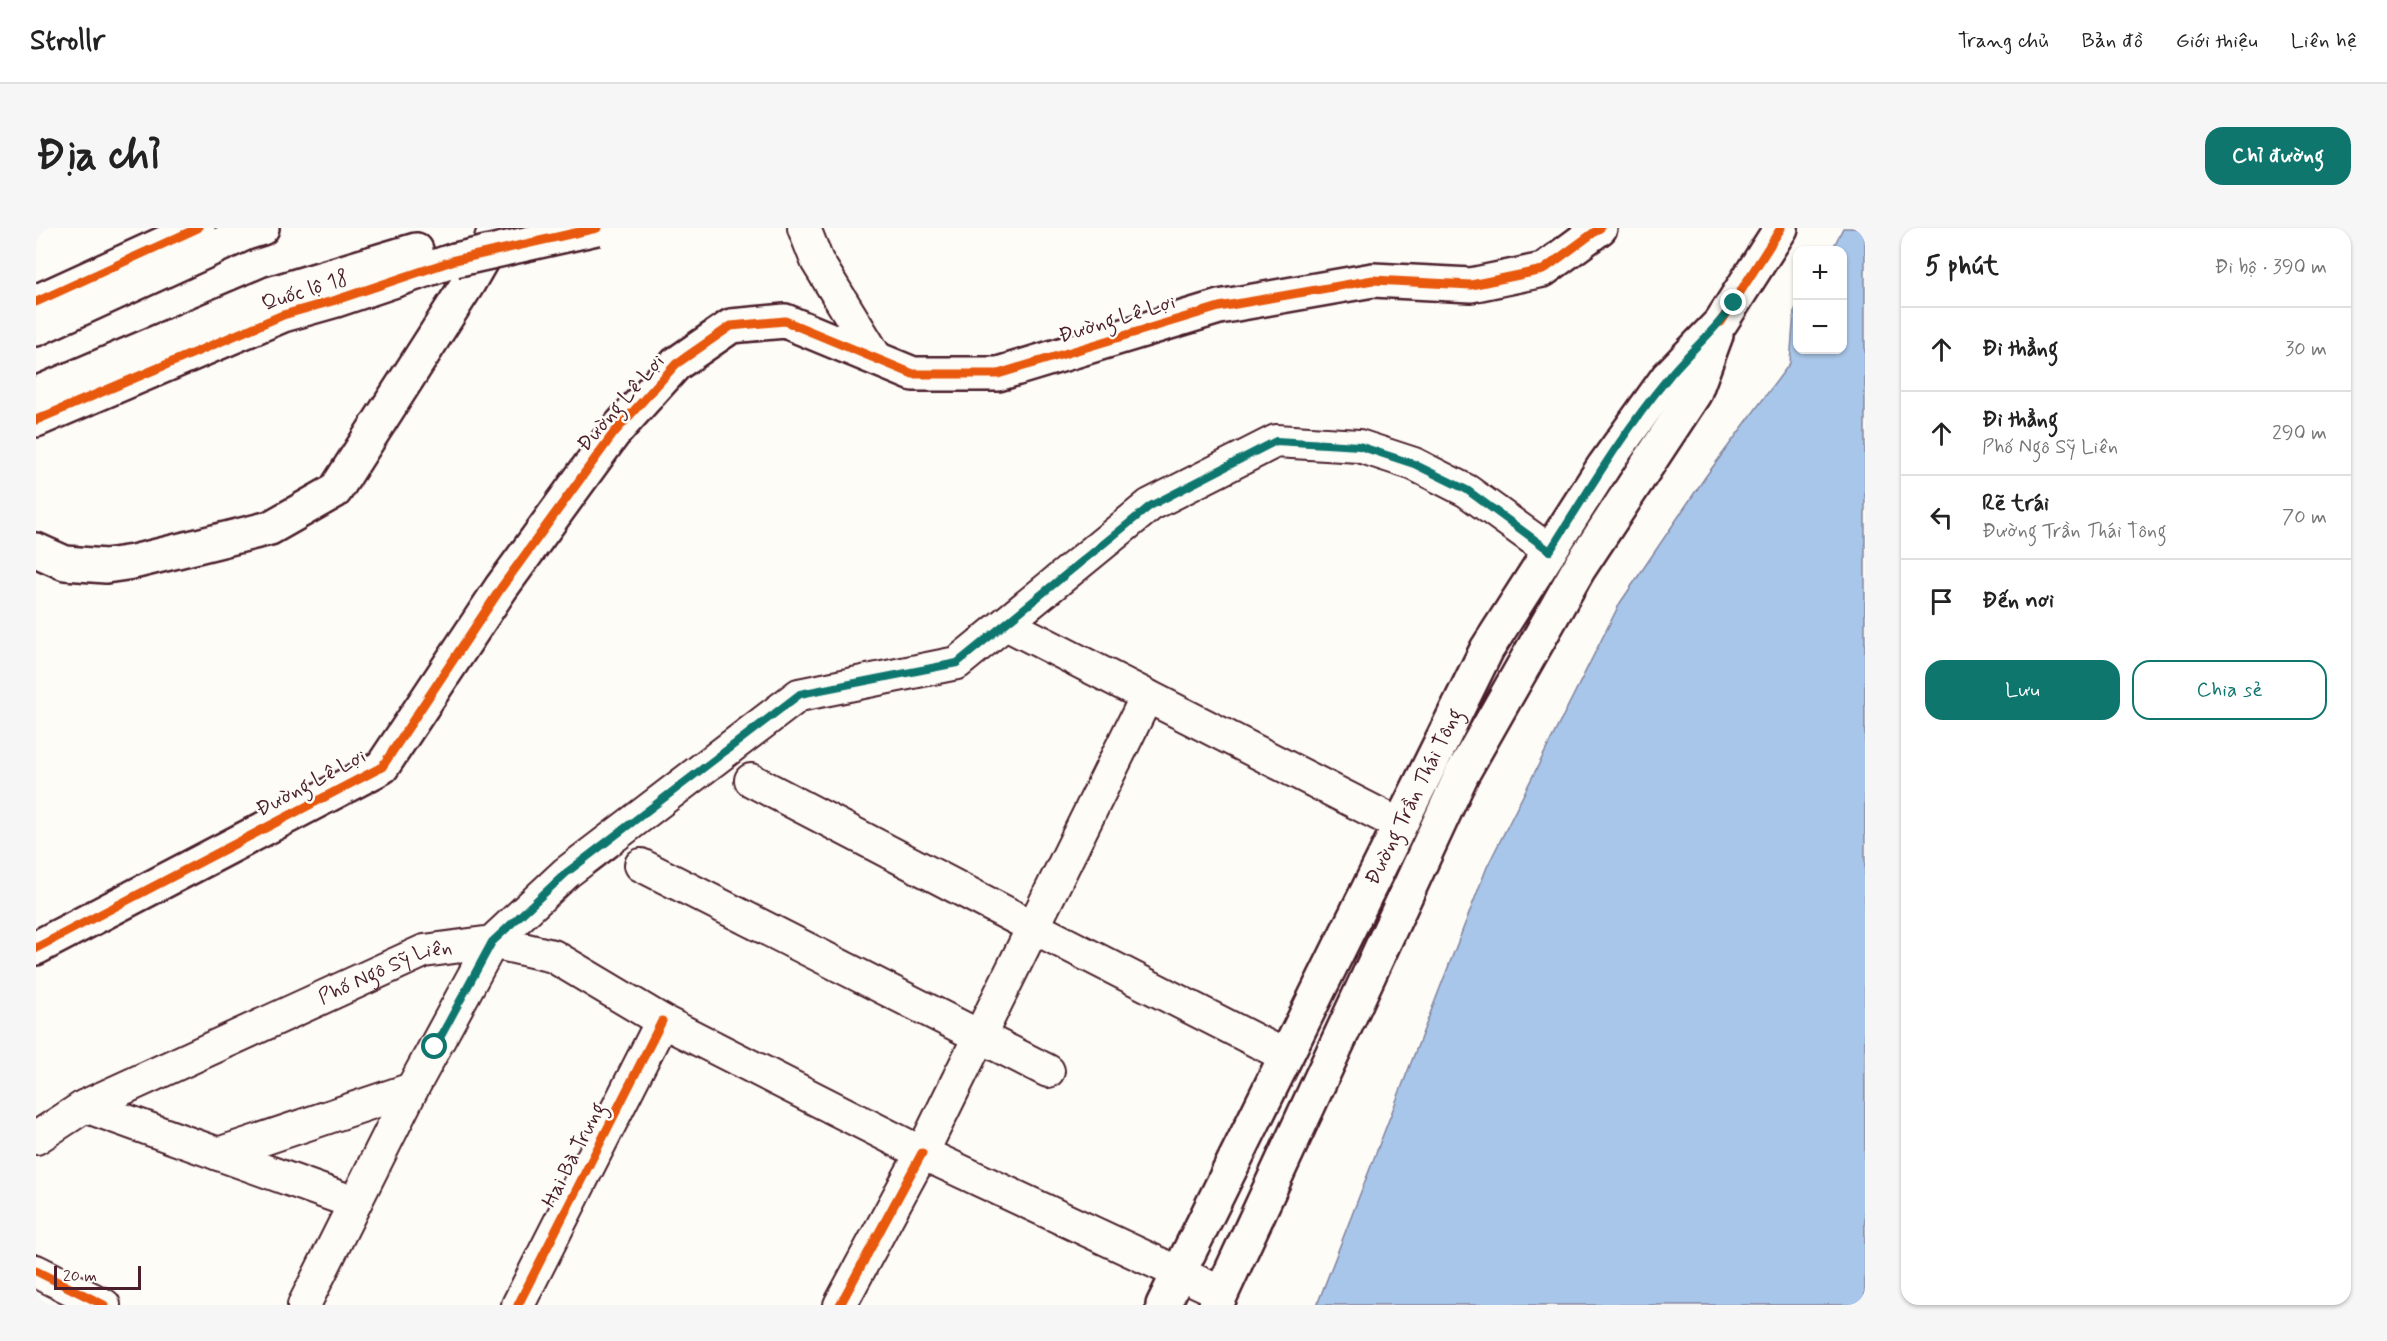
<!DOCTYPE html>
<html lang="vi">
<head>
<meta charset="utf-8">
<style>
	:root { --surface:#fff; --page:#f6f6f6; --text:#222; --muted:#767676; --line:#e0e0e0; --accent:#0f766e }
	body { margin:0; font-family:Mynerve,sans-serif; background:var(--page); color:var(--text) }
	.controls { position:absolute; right:18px; top:18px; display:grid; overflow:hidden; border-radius:12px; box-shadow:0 2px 4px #0004 }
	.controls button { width:54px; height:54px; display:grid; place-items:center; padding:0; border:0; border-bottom:2px solid var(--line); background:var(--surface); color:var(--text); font:30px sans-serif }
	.scale { position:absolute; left:18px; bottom:15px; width:87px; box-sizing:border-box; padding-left:6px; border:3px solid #4a1f2b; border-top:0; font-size:16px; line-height:21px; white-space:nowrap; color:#4a1f2b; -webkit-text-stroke:4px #fdfcf7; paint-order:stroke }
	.stop { position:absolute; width:18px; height:18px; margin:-14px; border:4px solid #0f766e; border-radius:50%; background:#fff }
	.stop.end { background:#0f766e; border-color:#fff; box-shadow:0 2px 6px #0008 }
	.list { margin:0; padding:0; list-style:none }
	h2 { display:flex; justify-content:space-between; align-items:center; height:78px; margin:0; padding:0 24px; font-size:26px }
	h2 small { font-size:20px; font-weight:400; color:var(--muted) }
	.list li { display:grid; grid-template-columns:39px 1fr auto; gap:18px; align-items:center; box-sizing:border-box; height:84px; padding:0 24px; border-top:2px solid var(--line) }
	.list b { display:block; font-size:22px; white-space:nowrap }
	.list p { margin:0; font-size:20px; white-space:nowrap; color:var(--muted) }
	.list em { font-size:20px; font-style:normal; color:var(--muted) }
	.actions { display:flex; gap:12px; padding:18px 24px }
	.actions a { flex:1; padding:14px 0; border:2px solid var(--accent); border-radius:18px; text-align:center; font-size:21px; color:var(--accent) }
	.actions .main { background:var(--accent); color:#fff }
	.icon { flex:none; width:33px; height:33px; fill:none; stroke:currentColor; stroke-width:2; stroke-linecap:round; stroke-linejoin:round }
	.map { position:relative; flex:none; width:1829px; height:1077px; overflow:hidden; border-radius:18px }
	header { display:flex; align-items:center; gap:36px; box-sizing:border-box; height:84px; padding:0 30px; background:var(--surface); border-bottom:2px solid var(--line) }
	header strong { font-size:28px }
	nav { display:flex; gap:33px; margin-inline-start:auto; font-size:21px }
	.intro { display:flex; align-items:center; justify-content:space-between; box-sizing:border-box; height:144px; padding:0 36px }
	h1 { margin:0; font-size:42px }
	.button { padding:15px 27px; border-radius:18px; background:var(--accent); color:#fff; font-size:21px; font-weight:700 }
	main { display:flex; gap:36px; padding:0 36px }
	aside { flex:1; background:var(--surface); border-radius:18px; box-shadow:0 2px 4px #0004 }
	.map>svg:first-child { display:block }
	.water { fill:#a8c6e9; stroke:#82839d; stroke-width:1.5 }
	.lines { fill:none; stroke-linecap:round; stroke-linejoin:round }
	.minor-casing { stroke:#4a1f2b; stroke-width:36 }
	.tertiary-casing { stroke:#4a1f2b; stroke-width:38 }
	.primary-casing { stroke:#4a1f2b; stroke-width:38 }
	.minor { stroke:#fdfcf7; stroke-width:32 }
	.tertiary { stroke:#fdfcf7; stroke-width:33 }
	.primary { stroke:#fdfcf7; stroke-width:33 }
	.primary-bridge-casing { stroke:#4a1f2b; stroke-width:38; stroke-linecap:butt }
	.primary-bridge { stroke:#fdfcf7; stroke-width:33 }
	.cycleway-casing { stroke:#fdfcf7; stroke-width:13 }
	.cycleway { stroke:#e8590c; stroke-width:9 }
	.route { stroke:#0f766e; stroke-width:8 }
	.labels { text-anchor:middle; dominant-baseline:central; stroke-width:5; stroke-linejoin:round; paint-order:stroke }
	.street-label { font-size:21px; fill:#4a1f2b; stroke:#fdfcf7 }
</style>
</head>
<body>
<header>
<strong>Strollr</strong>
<nav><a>Trang chủ</a><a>Bản đồ</a><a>Giới thiệu</a><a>Liên hệ</a></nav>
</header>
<div class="intro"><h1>Địa chỉ</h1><a class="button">Chỉ đường</a></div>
<main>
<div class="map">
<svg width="1829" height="1077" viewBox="0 0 1829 1077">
	<rect width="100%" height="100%" fill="#fdfcf7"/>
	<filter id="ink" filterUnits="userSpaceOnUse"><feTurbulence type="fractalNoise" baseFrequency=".0167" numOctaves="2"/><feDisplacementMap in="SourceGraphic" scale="12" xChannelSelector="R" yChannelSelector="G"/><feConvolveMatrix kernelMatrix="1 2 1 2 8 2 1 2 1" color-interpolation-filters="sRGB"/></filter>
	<g filter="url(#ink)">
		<!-- water -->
		<path class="water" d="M1807,0h22v1077h-548l170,-438 133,-264 86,-127 84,-113 4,-51 3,-6 1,44h44v-100h-10z"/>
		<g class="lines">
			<defs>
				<g id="minor">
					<path d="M768,0l13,33 60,98"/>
					<path d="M970,396l394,201"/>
					<path d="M715,552l282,147 253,129"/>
					<path d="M605,637l407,206"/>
					<path d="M49,878l270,97"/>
					<path id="s1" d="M0,910l49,-32 339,-155 68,-9 74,-69 233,-178 158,-32 193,-158 126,-64 83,5 55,18 53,27 83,60"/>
					<path d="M182,926l194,-65"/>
					<path d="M0,1043l68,34"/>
					<path d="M268,1077l108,-216 80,-147 61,14 109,65 260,132 300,140"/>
					<path d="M482,1077l144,-284"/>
					<path d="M804,1077l82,-152 225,-457"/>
				</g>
				<g id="tertiary">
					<path d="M0,720l346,-181 119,-179 112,-154 63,-70 55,-38 54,-5 128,53h85l221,-67 154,-27 98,5 72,-15 57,-42"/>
					<path id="s2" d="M1127,1077l324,-656 117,-183 63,-88 54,-56 60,-94"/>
					<path d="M1180,1077l246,-531 116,-204 116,-176 22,-59"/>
				</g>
				<path id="primary" d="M0,74l162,-74
					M0,101l210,-96 16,-5
					M0,166l237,-101 143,-43
					M0,192l247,-105 53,-15 119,-40
					M0,322l29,13 41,3 27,-4 137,-34 65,-37 132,-206 23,-40 5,-17"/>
			</defs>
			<!-- minor casing -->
			<use href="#minor" class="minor-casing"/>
			<!-- tertiary casing -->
			<use href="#tertiary" class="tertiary-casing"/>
			<!-- primary casing -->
			<use href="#primary" class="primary-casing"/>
			<!-- minor -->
			<use href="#minor" class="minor"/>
			<!-- tertiary -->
			<use href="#tertiary" class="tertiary"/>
			<!-- primary -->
			<use href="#primary" class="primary"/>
			<defs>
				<path id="primary-bridge" d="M419,32l142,-32"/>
			</defs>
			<!-- primary-bridge casing -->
			<use href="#primary-bridge" class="primary-bridge-casing"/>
			<!-- primary-bridge -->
			<use href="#primary-bridge" class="primary-bridge"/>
			<defs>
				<path id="cycleway" d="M0,74l162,-74
					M1685,94l60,-94
					M0,192l247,-105 53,-15 119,-40 142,-32
					M0,720l346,-181 119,-179 112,-154 63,-70 55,-38 54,-5 128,53h85l221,-67 154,-27 98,5 72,-15 57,-42
					M0,1043l68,34
					M482,1077l144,-284
					M804,1077l82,-152"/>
			</defs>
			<!-- cycleway casing -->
			<use href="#cycleway" class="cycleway-casing"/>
			<!-- cycleway -->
			<use href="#cycleway" class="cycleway"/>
		</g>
	</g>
	<g class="lines" filter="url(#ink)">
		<!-- route -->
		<path class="route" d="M399,819l57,-105 74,-69 234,-179 157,-31 193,-157 126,-65 83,5 55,18 53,26 83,61c37,-58 73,-119 117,-172 21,-27 48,-47 67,-76"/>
	</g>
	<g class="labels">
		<!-- street labels -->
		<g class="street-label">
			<text transform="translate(269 63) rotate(-18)">Quốc lộ 18</text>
			<text transform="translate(1081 91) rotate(-17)">Đường Lê Lợi</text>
			<text transform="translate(585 175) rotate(-49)">Đường Lê Lợi</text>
			<text transform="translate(275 555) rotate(-28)">Đường Lê Lợi</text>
			<text stroke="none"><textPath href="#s2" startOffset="567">Đường Trần Thái Tông</textPath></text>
			<text stroke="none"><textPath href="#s1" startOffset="388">Phố Ngô Sỹ Liên</textPath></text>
			<text transform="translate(538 927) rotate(-63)">Hai Bà Trưng</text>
		</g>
	</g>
</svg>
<div class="controls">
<button>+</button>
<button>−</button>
</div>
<div class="scale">20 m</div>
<div class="stop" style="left:399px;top:819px"></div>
<div class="stop end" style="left:1698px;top:75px"></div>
</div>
<aside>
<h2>5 phút<small>Đi bộ · 390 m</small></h2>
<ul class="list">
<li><svg class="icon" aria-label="ahead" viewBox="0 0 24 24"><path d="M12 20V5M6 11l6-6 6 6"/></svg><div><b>Đi thẳng</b></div><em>30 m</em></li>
<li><svg class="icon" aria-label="ahead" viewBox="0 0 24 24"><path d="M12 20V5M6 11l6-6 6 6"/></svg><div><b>Đi thẳng</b><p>Phố Ngô Sỹ Liên</p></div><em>290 m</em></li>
<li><svg class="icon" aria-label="left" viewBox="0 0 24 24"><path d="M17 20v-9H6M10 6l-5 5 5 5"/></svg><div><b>Rẽ trái</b><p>Đường Trần Thái Tông</p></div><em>70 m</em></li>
<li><svg class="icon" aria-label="arrive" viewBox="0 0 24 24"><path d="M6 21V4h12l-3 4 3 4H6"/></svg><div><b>Đến nơi</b></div></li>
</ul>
<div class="actions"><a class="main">Lưu</a><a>Chia sẻ</a></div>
</aside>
</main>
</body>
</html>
